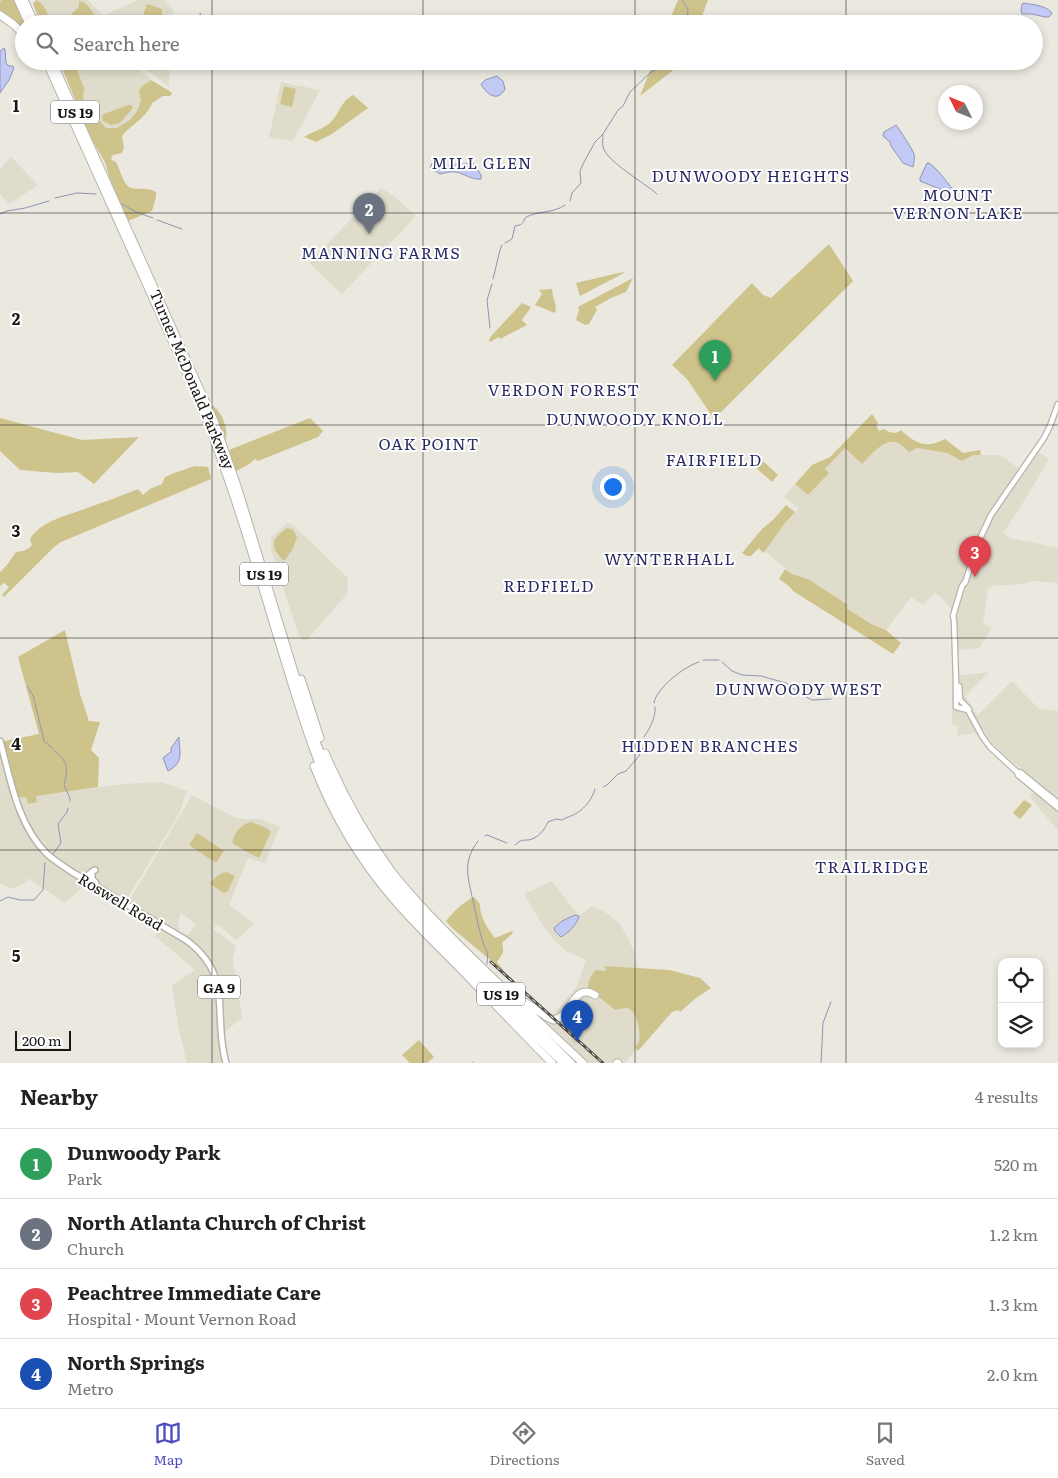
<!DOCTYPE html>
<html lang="en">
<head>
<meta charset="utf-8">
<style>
	:root { --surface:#fff; --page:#f2f2f2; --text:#222; --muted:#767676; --line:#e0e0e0; --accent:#4f4cc2 }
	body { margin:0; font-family:Literata,serif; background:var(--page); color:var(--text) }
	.controls { position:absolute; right:15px; bottom:15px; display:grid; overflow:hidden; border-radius:10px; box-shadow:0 2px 8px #0003 }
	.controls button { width:45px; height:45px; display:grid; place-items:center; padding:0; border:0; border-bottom:1px solid var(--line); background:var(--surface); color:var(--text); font:25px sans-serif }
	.compass { position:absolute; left:938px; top:85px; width:45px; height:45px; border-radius:50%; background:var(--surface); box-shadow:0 2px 8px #0003; rotate:313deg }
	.scale { position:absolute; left:15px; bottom:12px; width:56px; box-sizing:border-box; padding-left:5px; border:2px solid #181714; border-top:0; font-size:14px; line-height:18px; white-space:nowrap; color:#181714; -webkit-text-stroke:4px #fff; paint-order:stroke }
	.you { position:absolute; left:612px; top:486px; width:18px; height:18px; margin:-12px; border:4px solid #fff; border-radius:50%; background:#1a73e8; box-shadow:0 0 0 8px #1a73e833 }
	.badge { display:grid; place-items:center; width:32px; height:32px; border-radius:50%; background:var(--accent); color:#fff; font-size:16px; font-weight:700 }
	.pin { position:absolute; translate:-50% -41px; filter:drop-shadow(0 1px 2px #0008) }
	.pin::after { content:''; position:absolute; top:26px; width:18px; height:15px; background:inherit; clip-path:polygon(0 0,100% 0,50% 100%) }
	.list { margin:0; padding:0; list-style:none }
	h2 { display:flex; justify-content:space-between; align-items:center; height:65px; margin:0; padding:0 20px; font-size:21px }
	h2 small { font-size:16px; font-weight:400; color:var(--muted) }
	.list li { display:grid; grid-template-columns:32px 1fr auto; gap:15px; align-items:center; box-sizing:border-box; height:70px; padding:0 20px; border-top:1px solid var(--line) }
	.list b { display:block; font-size:19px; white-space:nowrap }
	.list p { margin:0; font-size:16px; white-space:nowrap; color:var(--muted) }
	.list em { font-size:16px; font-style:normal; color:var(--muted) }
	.icon { flex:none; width:28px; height:28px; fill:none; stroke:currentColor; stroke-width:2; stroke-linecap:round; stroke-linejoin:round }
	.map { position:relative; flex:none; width:1058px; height:1063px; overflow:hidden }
	.search { position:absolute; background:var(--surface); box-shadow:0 2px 8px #0003; left:15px; right:15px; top:15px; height:55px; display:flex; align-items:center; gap:12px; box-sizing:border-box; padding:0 18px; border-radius:28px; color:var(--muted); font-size:19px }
	.sheet { height:345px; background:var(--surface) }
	nav { display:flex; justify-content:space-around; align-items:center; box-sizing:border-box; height:70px; border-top:1px solid var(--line); background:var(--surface); font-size:14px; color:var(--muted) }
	nav a { display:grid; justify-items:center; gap:2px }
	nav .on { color:var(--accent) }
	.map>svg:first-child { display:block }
	.built { fill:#e0dccc }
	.green { fill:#cfc38c }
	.water { fill:#c2c9f5; stroke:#8f94b2 }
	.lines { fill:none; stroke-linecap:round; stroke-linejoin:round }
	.stream { stroke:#8f94b2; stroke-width:1 }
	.secondary-casing { stroke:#b5b4ab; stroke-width:7 }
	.primary-casing { stroke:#b5b4ab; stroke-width:8 }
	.highway-casing { stroke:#b5b4ab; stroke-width:9 }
	.secondary { stroke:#fff; stroke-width:4.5 }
	.primary { stroke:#fff; stroke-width:5 }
	.highway { stroke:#fff; stroke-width:7 }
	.rail-casing { stroke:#52514c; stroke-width:3 }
	.rail { stroke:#fff; stroke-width:1; stroke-dasharray:4; stroke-linecap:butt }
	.grid { fill:none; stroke:#181714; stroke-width:1; stroke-opacity:0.55 }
	.labels { text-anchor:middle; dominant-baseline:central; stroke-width:4; stroke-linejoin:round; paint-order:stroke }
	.shield { fill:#fff; stroke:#5d5d5a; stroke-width:1 }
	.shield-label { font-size:14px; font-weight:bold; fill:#181714 }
	.street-label { font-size:15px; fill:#181714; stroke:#fff }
	.neighbourhood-label { font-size:16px; letter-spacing:1px; fill:#292a64; stroke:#fff }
	.grid-label { font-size:16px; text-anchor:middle; font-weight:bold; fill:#181714; stroke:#fff; stroke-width:4; stroke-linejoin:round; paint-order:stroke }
</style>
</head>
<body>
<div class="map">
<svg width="1058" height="1063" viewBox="0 0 1058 1063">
	<rect width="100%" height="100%" fill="#eae8df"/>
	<!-- built -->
	<path class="built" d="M37,0h51l15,16 35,-16h26l9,9 -1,15h-63l-7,-8 -22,8h-32z
		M67,61h64l5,7 25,19 -39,43h-10l-11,-3 -13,-12z
		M139,61h31l-1,26 -19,-15z
		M281,82l39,8 -27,51 -24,-4z
		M11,157l27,28 -29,19 -9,-10v-25z
		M381,188l14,9 21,19 -74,78 -33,-31z
		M889,442l28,6 30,5 15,8 12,-6h27l21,16 15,-20 12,8 -23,39 -23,35 7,5 48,10v35l-24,-2 -13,3 -29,2 -4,3 -5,35 8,3 -1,4 -11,17 -22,2 -1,26 33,-4 -24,24 12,20 35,-35 26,27 20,3v120l-28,-34 9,-13 -32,-27 -14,-13 -10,-15 -8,4 -18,3 1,-10 -6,-2v-113l-9,-12 -8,-6 -12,12 -12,-8 -25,33 -13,-5 -27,-17 1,-3 -39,-26 -16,-5 -27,-23 20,-28 14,-15 -15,-11 11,-13 13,11 20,-22 -3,-4 20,-21 35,-3z
		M288,523l5,2 55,53 -1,16 -40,46h-4l-3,-3 -4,-10 -25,-77v-12l15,-14z
		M0,742l14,56 110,-14 37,-2 26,9 -8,23 -55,90 -34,-23 -25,22 -37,-25 -1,4 -15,7 -12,-6z
		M192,795l42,22 6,2h20l20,8 -15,36 -17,-5 -19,47 25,18 -5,6 -13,11 -19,-16 -4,5 23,17 -3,13 9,59 -20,16 -1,18 5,11h-39l-9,-38 -6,-40 23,-15 -40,-34 8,-11 23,13 10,-14 -15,-11 -3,9 2,9 -51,-30z
		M552,881l27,35 13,-10 13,6 14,11 8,13 7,16 4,16 -33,-1 53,57 -33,39h-37l-18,-16 -24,-24 31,-37 9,-26 -20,-9 -14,-13 -12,-17 -16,-27z"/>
	<!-- green -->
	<path class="green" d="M2,0h13l11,24h-2v9l-24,-19v-13z
		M36,0c10,5 12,15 16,24h-11l-8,-20z
		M678,0h30l-9,24h-31z
		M79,1c8,1 14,10 17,18l-11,5h-24l18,-17z
		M147,4l15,5v15l-21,-2v-1z
		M59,61h17l-1,4 9,23 -1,9 3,6 8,5 2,9 10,11h11l13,-8 7,-9 4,-10 -2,-9 2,-5 10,-7 20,12 1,2 -2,2h-7l-11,7c-3,12 -22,23 -30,33l2,12 -2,5 -9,2 -2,3 2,3 3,1c4,7 6,17 10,22 7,9 19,1 30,8v5l-4,14 -24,10 -18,-42 -5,-17 -13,-22z
		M654,61h31l-45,35z
		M284,86l12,3 -4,18 -12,-3z
		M353,95l15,13 -36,26 -16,8 -12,-5c8,-5 19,-8 26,-14 10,-9 9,-20 23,-28z
		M128,105h3l2,3 -13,15 -9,2 -8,-4 -1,-4 2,-3z
		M829,244l24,37 -139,138 -27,-40 -15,-14 80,-82 11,12 8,3z
		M623,272l1,1 -44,23 -4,-13z
		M633,278l-7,14 -15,6 -16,9 2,3 -8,14 -4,1 -9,-5 3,-10 -1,-3z
		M552,289c0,9 6,15 3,24l-20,-8 7,-11 -3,-4z
		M522,303l9,4 -9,13 5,5 -27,14 -1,-2 -9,5 -1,-2 2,-4z
		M210,403c12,9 18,23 16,37z
		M872,414l6,9 -2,2 3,6 5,-2 5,3 7,1 5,-3c15,14 25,19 44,9l18,14 17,-3 1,5h-7l-12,6 -15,-8 -30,-5 -8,4c-19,-22 -32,-3 -47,12l-17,-16 -20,21 4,4 -21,22 -13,-11 17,-19 18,-8z
		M0,418l82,22 57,-3 -45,47 -16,-12 -21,1 -37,-3 -20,-19z
		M310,418l13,13 -5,6 -60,24 -3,-2 -7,6 -12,6 -7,-21z
		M763,461l15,14 -6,7 -15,-13z
		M195,466l13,1 3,12 -150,63 -7,5 -50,50 -2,-2 7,-8 -5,-4 -4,3v-14l7,-7 9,-13c7,-1 11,-1 16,-7l-2,-6c12,-19 37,-23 57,-31 17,-6 34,-12 51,-19l5,6 7,-6 12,-5 3,-7 9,-4z
		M786,505l9,7 -10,11 -20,28 -2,2 -4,-5 -8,8h-4l-5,-3 20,-24 12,-10z
		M287,528l6,2 4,7 -5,13 -7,10h-2c-14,-14 -11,-21 4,-32z
		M785,569l7,5 16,5 40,26 -2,3 27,17 13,5 15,13 -8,11 -100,-63 -3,-4 -11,-8z
		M65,630l15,64 9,27 11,1 -9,28 8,8 -1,29 -62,9 1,6 -9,2 -2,-7 -12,1 -14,-56 39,-8 -21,-77z
		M1024,800l8,5 -12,14 -7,-6z
		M251,822l16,6 4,4 -12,26 -12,-6 -15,-9c3,-11 8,-18 19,-21z
		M197,833l27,18 -8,12 -27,-18z
		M227,872l8,4 -7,15 -4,2 -14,-9c5,-7 8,-10 17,-12z
		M474,897l6,7c-1,11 8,26 15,34l17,-7 1,2 -11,10c3,10 0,11 -5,19l9,11 -54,-45 -6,-7c8,-10 16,-18 28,-24z
		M604,966l66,4 30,8 11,10 -15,10 -16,14 -2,-2 -6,2 -34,39 -3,-4c2,-2 3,-3 4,-6 2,-9 -2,-31 -12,-33 -4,0 -9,1 -12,2l-21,-17 -6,-3c-1,-6 3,-16 8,-20l11,1z
		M419,1040l15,17 -7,6h-17l-8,-8z"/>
	<!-- water -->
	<path class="water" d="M1024,3c10,2 21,2 28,10l-3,4h-4l-13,-3h-10l-1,-3 1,-7z
		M4,48l1,1 1,14 3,3h4l1,2 -5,12 -9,13v-42z
		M497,76l6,5 2,8c-7,14 -19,5 -24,-5l4,-4z
		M896,125c2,2 18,27 18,29 1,4 0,9 -1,13l-10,-4 -12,-17 -1,-4 -7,-6 1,-4z
		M433,162l9,6 13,-3 18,-2 8,12v4c-9,1 -16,-5 -25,-7 -6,-1 -11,1 -16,2l-10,-7z
		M927,163h2c11,8 18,20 27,30l-1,5 -15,-9 -20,-8v-3z
		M179,737c0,15 6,25 -11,34l-5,-13 5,-4 3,-2v-4z
		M575,915l4,1c-2,9 -11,17 -18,21l-6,-6 -1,-3 8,-7z"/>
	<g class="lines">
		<!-- stream -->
		<path class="stream" d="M682,0l6,9 -1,15
			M200,13l2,9 3,2
			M603,135c0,3 -1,8 0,12 4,15 42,36 54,47
			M55,198l22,-5 19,1
			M570,201l2,-8 9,-10 -1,-12 3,-7 12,-22 8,-8 15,-24 5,-4 7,-14 21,-20 12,-5 5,-6
			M122,204l14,8 17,6
			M0,214l7,-3 18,-3 24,-7
			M157,220l25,9
			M505,243l7,-4 3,-13c6,-1 8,-2 10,-8 12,-8 28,-4 40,-13
			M493,279l7,-29 2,-5
			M490,328l-3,-28 5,-16
			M703,660h16
			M722,662l10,9 10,4 19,1 25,7 15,11 11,6 19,-1
			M27,686l7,11v4
			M35,703l9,38 9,8
			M654,703c2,-15 31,-37 45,-41
			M644,737c6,-9 12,-20 11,-30
			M55,751c12,11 13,14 10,30
			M65,782l-1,3 6,13v3
			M603,787l4,-2 11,-11 8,-3 13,-15 4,-8
			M485,836l2,-1 20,8
			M478,841c-16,21 -10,36 -5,60 3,12 5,25 9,38 3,12 7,10 5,25
			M515,845c10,-9 10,-2 19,-7 7,-3 11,-10 14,-16l8,-3 6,1c5,-3 10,-4 15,-7 8,-5 16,-15 18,-24
			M53,854l8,-11 -3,-19 9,-12 1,-4
			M0,901l8,-4 12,3h14l9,-10 2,-27
			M473,1062l1,1
			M821,1063l2,-40 8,-21"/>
		<defs>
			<path id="secondary" d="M965,582l-3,4 -9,30 1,4 2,62v25l12,3 14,26 8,11 27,25 1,3 40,33
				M965,583l13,-40 13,-28 53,-77 6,-12 8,-22
				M959,686l1,14 9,9
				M1017,772h3l38,31"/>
			<path id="primary" d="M0,741c11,39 17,83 47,113 8,7 16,12 25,18l114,68c49,36 26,74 40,123
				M92,874v5l4,4
				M81,877l6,-1 6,-5 2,-1"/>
			<path id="highway" d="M18,0l11,24
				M24,0l11,24
				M0,15l13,9 11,11
				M46,61l146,324c37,85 62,175 89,263 18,58 34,117 64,171 32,58 76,102 122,149 32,32 64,64 96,95
				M52,61l162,360 23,65 77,251 17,42 13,28 27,44 31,42 33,35 136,135
				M301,679l19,59
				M325,753c18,42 40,82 67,119 22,28 47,53 72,78 39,38 79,76 119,113
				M314,766c19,49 47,96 82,136 25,29 53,54 79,82 26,26 51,53 77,79
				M520,999l27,18 7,3c18,-4 19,-38 41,-25
				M617,1063h1"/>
		</defs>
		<!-- secondary casing -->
		<use href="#secondary" class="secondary-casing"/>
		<!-- primary casing -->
		<use href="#primary" class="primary-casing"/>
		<!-- highway casing -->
		<use href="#highway" class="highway-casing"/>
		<!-- secondary -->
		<use href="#secondary" class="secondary"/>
		<!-- primary -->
		<use href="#primary" class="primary"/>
		<!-- highway -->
		<use href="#highway" class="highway"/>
		<defs>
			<path id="rail" d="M491,962l112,101"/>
		</defs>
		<!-- rail casing -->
		<use href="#rail" class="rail-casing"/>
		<!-- rail -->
		<use href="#rail" class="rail"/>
	</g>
	<!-- grid -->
	<path class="grid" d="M212,0v24M423,0v24M635,0v24M846,0v24M212,61v1002M423,61v1002M635,61v1002M846,61v1002M0,213h1058M0,425h1058M0,638h1058M0,850h1058"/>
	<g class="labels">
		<!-- shield labels -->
		<g class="shield">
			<rect x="51" y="100.5" width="48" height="23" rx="4"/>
			<rect x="240" y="562.5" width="48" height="23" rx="4"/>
			<rect x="198" y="975.5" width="42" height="23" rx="4"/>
			<rect x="477" y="982.5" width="48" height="23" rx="4"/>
		</g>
		<g class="shield-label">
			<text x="75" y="112">US 19</text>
			<text x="264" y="574">US 19</text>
			<text x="219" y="987">GA 9</text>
			<text x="501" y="994">US 19</text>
		</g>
		<!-- street labels -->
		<g class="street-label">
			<text transform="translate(193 379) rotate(67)">Turner McDonald Parkway</text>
			<text transform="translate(121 901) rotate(31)">Roswell Road</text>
		</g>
		<!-- neighbourhood labels -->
		<g class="neighbourhood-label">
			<text x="482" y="162">MILL GLEN</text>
			<text x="751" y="175">DUNWOODY HEIGHTS</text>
			<text x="958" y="194">MOUNT<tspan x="958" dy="18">VERNON LAKE</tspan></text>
			<text x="381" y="252">MANNING FARMS</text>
			<text x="564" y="389">VERDON FOREST</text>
			<text x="635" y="418">DUNWOODY KNOLL</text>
			<text x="429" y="443">OAK POINT</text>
			<text x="714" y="459">FAIRFIELD</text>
			<text x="670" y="558">WYNTERHALL</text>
			<text x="549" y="585">REDFIELD</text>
			<text x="799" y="688">DUNWOODY WEST</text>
			<text x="710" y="745">HIDDEN BRANCHES</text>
			<text x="872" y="866">TRAILRIDGE</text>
		</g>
	</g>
	<g class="grid-label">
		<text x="16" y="112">1</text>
		<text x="16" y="325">2</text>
		<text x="16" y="537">3</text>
		<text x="16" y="750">4</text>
		<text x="16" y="962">5</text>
	</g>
</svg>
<div class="controls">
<button><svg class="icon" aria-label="locate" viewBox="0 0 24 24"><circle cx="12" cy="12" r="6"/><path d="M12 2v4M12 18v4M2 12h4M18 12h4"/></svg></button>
<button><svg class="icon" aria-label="layers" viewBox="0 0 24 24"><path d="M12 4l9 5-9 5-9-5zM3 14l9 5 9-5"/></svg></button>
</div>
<svg class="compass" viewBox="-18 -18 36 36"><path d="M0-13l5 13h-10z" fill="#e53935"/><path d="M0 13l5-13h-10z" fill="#767676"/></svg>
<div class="scale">200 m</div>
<div class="you"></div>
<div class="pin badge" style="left:715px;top:381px;background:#2e9e5b">1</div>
<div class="pin badge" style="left:369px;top:234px;background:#6b7280">2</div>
<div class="pin badge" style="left:975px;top:577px;background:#e0444e">3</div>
<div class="pin badge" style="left:577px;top:1041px;background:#1a4fb4">4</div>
<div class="search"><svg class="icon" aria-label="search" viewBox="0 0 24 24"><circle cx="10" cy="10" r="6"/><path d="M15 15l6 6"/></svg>Search here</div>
</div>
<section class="sheet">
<h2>Nearby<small>4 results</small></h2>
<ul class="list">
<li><span class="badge" style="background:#2e9e5b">1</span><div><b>Dunwoody Park</b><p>Park</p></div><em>520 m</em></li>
<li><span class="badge" style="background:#6b7280">2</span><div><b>North Atlanta Church of Christ</b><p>Church</p></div><em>1.2 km</em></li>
<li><span class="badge" style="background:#e0444e">3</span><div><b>Peachtree Immediate Care</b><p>Hospital · Mount Vernon Road</p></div><em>1.3 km</em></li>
<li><span class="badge" style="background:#1a4fb4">4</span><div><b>North Springs</b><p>Metro</p></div><em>2.0 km</em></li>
</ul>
</section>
<nav>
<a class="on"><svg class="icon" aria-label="map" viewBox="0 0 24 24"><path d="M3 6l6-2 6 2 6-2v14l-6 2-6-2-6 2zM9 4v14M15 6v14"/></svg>Map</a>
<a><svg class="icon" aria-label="directions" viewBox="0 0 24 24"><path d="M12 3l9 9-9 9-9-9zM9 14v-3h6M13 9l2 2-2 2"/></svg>Directions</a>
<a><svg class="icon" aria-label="saved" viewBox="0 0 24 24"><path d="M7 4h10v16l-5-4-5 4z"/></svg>Saved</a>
</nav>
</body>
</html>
